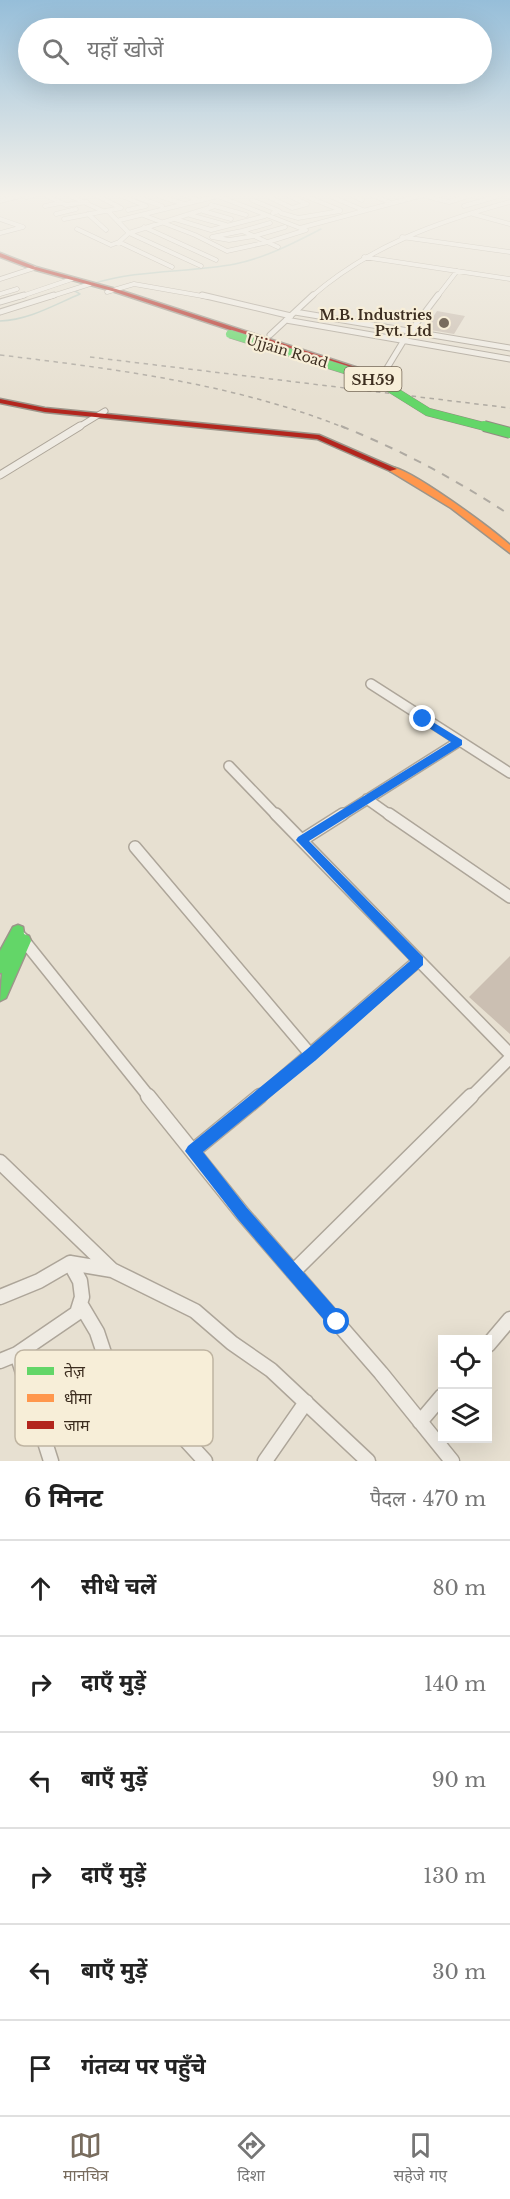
<!DOCTYPE html>
<html lang="hi">
<head>
<meta charset="utf-8">
<style>
	:root { --surface:#fff; --page:#f6f6f6; --text:#222; --muted:#767676; --line:#e0e0e0; --accent:#786c5e }
	body { margin:0; font-family:"Libre Baskerville","Noto Sans Devanagari",serif; background:var(--page); color:var(--text) }
	.controls { position:absolute; right:18px; bottom:18px; display:grid; overflow:hidden; border-radius:0px; box-shadow:0 6px 24px #0002 }
	.controls button { width:54px; height:54px; display:grid; place-items:center; padding:0; border:0; border-bottom:2px solid var(--line); background:var(--surface); color:var(--text); font:30px sans-serif }
	.stop { position:absolute; width:18px; height:18px; margin:-14px; border:4px solid #1a73e8; border-radius:50%; background:#fff }
	.stop.end { background:#1a73e8; border-color:#fff; box-shadow:0 2px 6px #0008 }
	.list { margin:0; padding:0; list-style:none }
	h2 { display:flex; justify-content:space-between; align-items:center; height:78px; margin:0; padding:0 24px; font-size:26px }
	h2 small { font-size:20px; font-weight:400; color:var(--muted) }
	.list li { display:grid; grid-template-columns:39px 1fr auto; gap:18px; align-items:center; box-sizing:border-box; height:96px; padding:0 24px; border-top:2px solid var(--line) }
	.list b { display:block; font-size:22px; white-space:nowrap }
	.list em { font-size:20px; font-style:normal; color:var(--muted) }
	.icon { flex:none; width:33px; height:33px; fill:none; stroke:currentColor; stroke-width:2; stroke-linecap:round; stroke-linejoin:round }
	.map { position:relative; flex:none; width:510px; height:1461px; overflow:hidden }
	.search { position:absolute; background:var(--surface); box-shadow:0 6px 24px #0002; left:18px; right:18px; top:18px; height:66px; display:flex; align-items:center; gap:15px; box-sizing:border-box; padding:0 21px; border-radius:33px; color:var(--muted); font-size:22px }
	.sheet { height:654px; background:var(--surface) }
	nav { display:flex; justify-content:space-around; align-items:center; box-sizing:border-box; height:84px; border-top:2px solid var(--line); background:var(--surface); font-size:16px; color:var(--muted) }
	nav a { display:grid; justify-items:center; gap:3px }
	nav .on { color:var(--accent) }
	.map>svg:first-child { display:block }
	.lines { fill:none; stroke-linecap:round; stroke-linejoin:round }
	.stream { stroke:#bcccc2; stroke-width:1.5 }
	.building { fill:#cbbfb2 }
	.street-far5-casing { stroke:#ada599; stroke-width:5 }
	.street-far4-casing { stroke:#ada599; stroke-width:7 }
	.street-far3-casing { stroke:#ada599; stroke-width:9 }
	.street-far2-casing { stroke:#ada599; stroke-width:12 }
	.street-far1-casing { stroke:#ada599; stroke-width:14 }
	.street-casing { stroke:#ada599; stroke-width:17 }
	.fast-casing { stroke:#9c958a; stroke-width:3 }
	.slow-casing { stroke:#9c958a; stroke-width:3 }
	.jam-casing { stroke:#9c958a; stroke-width:3 }
	.street-far5 { stroke:#efebe3; stroke-width:4 }
	.street-far4 { stroke:#efebe3; stroke-width:5 }
	.street-far3 { stroke:#efebe3; stroke-width:7 }
	.street-far2 { stroke:#efebe3; stroke-width:9 }
	.street-far1 { stroke:#efebe3; stroke-width:11 }
	.street { stroke:#efebe3; stroke-width:14 }
	.fast { fill:#63d668; fill-rule:evenodd }
	.slow { fill:#ff974d; fill-rule:evenodd }
	.jam { fill:#b3261e; fill-rule:evenodd }
	.rail-far1 { stroke:#afaaa2; stroke-width:1.5; stroke-dasharray:4.5 4.5; stroke-linecap:butt }
	.rail { stroke:#afaaa2; stroke-width:2; stroke-dasharray:8 8; stroke-linecap:butt }
	.fast-bridge-far1-casing { stroke:#928b80; stroke-width:9; stroke-linecap:butt }
	.fast-bridge-casing { stroke:#928b80; stroke-width:12; stroke-linecap:butt }
	.fast-bridge-far1 { stroke:#63d668; stroke-width:8 }
	.fast-bridge { stroke:#63d668; stroke-width:10 }
	.route { fill:#1a73e8 }
	.poi-dot { fill:#786c5e; stroke:#f7eed8; stroke-width:2 }
	.labels { text-anchor:middle; dominant-baseline:central; stroke-width:4.5; stroke-linejoin:round; paint-order:stroke }
	.far-poi-label { font-size:14px; font-weight:bold; fill:#3d2e20; stroke:#f7eed8; text-anchor:end }
	.far-street-label { font-size:14px; fill:#3d2e20; stroke:#f7eed8 }
	.shield { fill:#f7eed8; stroke:#756857; stroke-width:1.5 }
	.shield-label { font-size:15px; font-weight:bold; fill:#3d2e20 }
	.key { fill:#f7eed8; stroke:#bfb4a1; stroke-width:1.5 }
	.key-label { font-size:16px; fill:#3d2e20 }
</style>
</head>
<body>
<div class="map">
<svg width="510" height="1461" viewBox="0 0 510 1461">
	<rect width="100%" height="100%" fill="#e7e0d1"/>
	<g class="lines">
		<!-- stream -->
		<path class="stream" d="M92,284c47,-15 95,-11 143,-20 30,-6 59,-21 86,-35
			M0,321c29,-1 54,-16 80,-27l-5,-3 8,-3"/>
	</g>
	<!-- building -->
	<path class="building" d="M437,311l28,5 -11,18 -29,-5z
		M510,956v78l-41,-37z"/>
	<g class="lines">
		<defs>
			<path id="street-far5" d="M43,194l23,11 21,-3
				M66,194l37,17
				M94,194l27,14
				M117,194l29,12 -18,4
				M153,194l31,10
				M182,194l15,6
				M263,194l29,14 15,-4
				M285,194l22,10
				M300,194l40,16
				M349,194l13,6
				M370,194l21,9
				M218,196l82,32
				M26,197l14,-3
				M332,197l31,13
				M139,198l23,8
				M433,198l16,4 25,-8
				M252,200l27,11 -6,2
				M0,201l20,-5
				M211,205l35,10
				M45,206l15,-3
				M464,206l41,-12
				M203,211l28,8
				M281,213l17,5 42,-7
				M56,214l20,-5
				M88,214l18,16
				M473,214l37,10
				M143,215l52,20 32,16 41,-9 38,-12 -6,-2 123,-33 7,2 14,-3
				M190,215l36,10
				M0,219l23,8 -23,6
				M64,219l57,-11
				M175,219l36,11 54,-14
				M120,220l106,-26
				M144,227l72,33
				M77,229l34,16 8,-3 10,-9 -21,-22
				M242,231l28,-8
				M242,231l12,5 -25,4 -17,-3z
				M254,236l24,11
				M254,236l31,-9
				M402,237l108,15
				M119,242l53,25
				M364,257l146,22
				M201,266l-72,-33 86,-27
				M0,279l34,-11
				M107,292l27,-8 74,13
				M0,294l17,-5
				M19,297l53,-18
				M49,297l41,-13
				M311,297c58,-51 126,-75 199,-95
				M437,297l20,-26"/>
			<path id="street-far4" d="M202,295l89,21
				M0,302l24,-7
				M0,312l54,-17
				M295,312l215,36
				M286,320l224,39
				M270,335l43,-40
				M384,373l20,-33 34,-45
				M77,428l28,-17"/>
			<path id="street-far3" d="M0,475l80,-49"/>
			<path id="street-far2" d="M371,684l139,89
				M229,766l48,50
				M367,799l24,17
				M341,816l117,-74"/>
			<path id="street-far1" d="M276,814l234,240
				M389,814l121,83
				M302,840l41,-26
				M135,847l176,208
				M21,937l129,161
				M259,1098l159,-137
				M470,1098l40,-40"/>
			<path id="street" d="M148,1096l94,117 139,160 71,88
				M193,1151l67,-55
				M0,1162l112,108 83,41 37,32 39,27 97,91
				M293,1272l178,-176
				M0,1297l39,-16 31,-18 42,7
				M81,1305l16,27 7,21 29,38 29,23 43,47
				M488,1345l22,-26
				M17,1354l34,107
				M0,1361l17,-7 60,-41 5,-16 -2,-16 -10,-18
				M420,1422l22,-26
				M265,1461l41,-59"/>
			<path id="fast" d="M18,925l5,2 1,7 5,2 2,5 -25,57 -6,3 2,-28h-2v-22l13,-24z"/>
			<path id="slow" d="M390,467c18,-1 103,63 120,78v8l-59,-45 -61,-37z"/>
			<path id="jam" d="M0,253l36,14 80,22 264,86 -7,2 -261,-86 -80,-22 -32,-12z
				M0,399l45,9 274,27 78,34 -7,2 -73,-32 -272,-27 -45,-9z"/>
		</defs>
		<!-- street-far5 casing -->
		<use href="#street-far5" class="street-far5-casing"/>
		<!-- street-far4 casing -->
		<use href="#street-far4" class="street-far4-casing"/>
		<!-- street-far3 casing -->
		<use href="#street-far3" class="street-far3-casing"/>
		<!-- street-far2 casing -->
		<use href="#street-far2" class="street-far2-casing"/>
		<!-- street-far1 casing -->
		<use href="#street-far1" class="street-far1-casing"/>
		<!-- street casing -->
		<use href="#street" class="street-casing"/>
		<!-- fast casing -->
		<use href="#fast" class="fast-casing"/>
		<!-- slow casing -->
		<use href="#slow" class="slow-casing"/>
		<!-- jam casing -->
		<use href="#jam" class="jam-casing"/>
		<!-- street-far5 -->
		<use href="#street-far5" class="street-far5"/>
		<!-- street-far4 -->
		<use href="#street-far4" class="street-far4"/>
		<!-- street-far3 -->
		<use href="#street-far3" class="street-far3"/>
		<!-- street-far2 -->
		<use href="#street-far2" class="street-far2"/>
		<!-- street-far1 -->
		<use href="#street-far1" class="street-far1"/>
		<!-- street -->
		<use href="#street" class="street"/>
		<!-- fast -->
		<use href="#fast" class="fast"/>
		<!-- slow -->
		<use href="#slow" class="slow"/>
		<!-- jam -->
		<use href="#jam" class="jam"/>
		<!-- rail-far1 -->
		<path class="rail-far1" d="M0,355c116,14 236,29 345,73
			M90,357l420,51"/>
		<!-- rail -->
		<path class="rail" d="M341,426c64,26 112,52 169,89"/>
		<defs>
			<path id="fast-bridge-far1" d="M230,334l145,45 53,33 62,16"/>
			<path id="fast-bridge" d="M484,426l26,7"/>
		</defs>
		<!-- fast-bridge-far1 casing -->
		<use href="#fast-bridge-far1" class="fast-bridge-far1-casing"/>
		<!-- fast-bridge casing -->
		<use href="#fast-bridge" class="fast-bridge-casing"/>
		<!-- fast-bridge-far1 -->
		<use href="#fast-bridge-far1" class="fast-bridge-far1"/>
		<!-- fast-bridge -->
		<use href="#fast-bridge" class="fast-bridge"/>
	</g>
	<!-- sky -->
	<linearGradient id="sky" x2="0" y2="1"><stop stop-color="#96bed9"/><stop offset="0.49" stop-color="#f4f1ea"/><stop offset="1" stop-color="#f4f1ea" stop-opacity="0"/></linearGradient>
	<rect width="510" height="399" fill="url(#sky)"/>
	<!-- route -->
	<path class="route" d="M423,716l39,24v5l-153,96 114,116v8l-107,95 -113,92 44,56 96,109 2,5 -2,6 -6,3 -6,-3 -94,-110 -52,-67 3,-5 118,-96 104,-89 -114,-121 2,-3 153,-95 -31,-20 -2,-3z"/>
	<!-- markers -->
	<circle class="poi-dot" cx="444" cy="323" r="6"/>
	<g class="labels">
		<!-- far-poi labels -->
		<g class="far-poi-label">
			<text x="432" y="315">M.B. Industries<tspan x="432" dy="16">Pvt. Ltd</tspan></text>
		</g>
		<!-- far-street labels -->
		<g class="far-street-label">
			<text transform="translate(287 351) rotate(17)">Ujjain Road</text>
		</g>
		<!-- shield labels -->
		<rect class="shield" x="344.5" y="367" width="57" height="24" rx="4.5"/>
		<g class="shield-label">
			<text x="373" y="379">SH59</text>
		</g>
	</g>
	<!-- legend -->
	<rect x="15" y="1350" width="198" height="96" rx="9" class="key"/>
	<rect x="27" y="1367" width="27" height="8" fill="#63d668"/>
	<rect x="27" y="1394" width="27" height="8" fill="#ff974d"/>
	<rect x="27" y="1421" width="27" height="8" fill="#b3261e"/>
	<g class="key-label">
		<text x="64" y="1377">तेज़</text>
		<text x="64" y="1404">धीमा</text>
		<text x="64" y="1431">जाम</text>
	</g>
</svg>
<div class="controls">
<button><svg class="icon" aria-label="locate" viewBox="0 0 24 24"><circle cx="12" cy="12" r="6"/><path d="M12 2v4M12 18v4M2 12h4M18 12h4"/></svg></button>
<button><svg class="icon" aria-label="layers" viewBox="0 0 24 24"><path d="M12 4l9 5-9 5-9-5zM3 14l9 5 9-5"/></svg></button>
</div>
<div class="stop" style="left:337px;top:1322px"></div>
<div class="stop end" style="left:423px;top:719px"></div>
<div class="search"><svg class="icon" aria-label="search" viewBox="0 0 24 24"><circle cx="10" cy="10" r="6"/><path d="M15 15l6 6"/></svg>यहाँ खोजें</div>
</div>
<section class="sheet">
<h2>6 मिनट<small>पैदल · 470 m</small></h2>
<ul class="list">
<li><svg class="icon" aria-label="ahead" viewBox="0 0 24 24"><path d="M12 20V5M6 11l6-6 6 6"/></svg><div><b>सीधे चलें</b></div><em>80 m</em></li>
<li><svg class="icon" aria-label="right" viewBox="0 0 24 24"><path d="M7 20v-9h11M14 6l5 5-5 5"/></svg><div><b>दाएँ मुड़ें</b></div><em>140 m</em></li>
<li><svg class="icon" aria-label="left" viewBox="0 0 24 24"><path d="M17 20v-9H6M10 6l-5 5 5 5"/></svg><div><b>बाएँ मुड़ें</b></div><em>90 m</em></li>
<li><svg class="icon" aria-label="right" viewBox="0 0 24 24"><path d="M7 20v-9h11M14 6l5 5-5 5"/></svg><div><b>दाएँ मुड़ें</b></div><em>130 m</em></li>
<li><svg class="icon" aria-label="left" viewBox="0 0 24 24"><path d="M17 20v-9H6M10 6l-5 5 5 5"/></svg><div><b>बाएँ मुड़ें</b></div><em>30 m</em></li>
<li><svg class="icon" aria-label="arrive" viewBox="0 0 24 24"><path d="M6 21V4h12l-3 4 3 4H6"/></svg><div><b>गंतव्य पर पहुँचे</b></div></li>
</ul>
</section>
<nav>
<a class="on"><svg class="icon" aria-label="map" viewBox="0 0 24 24"><path d="M3 6l6-2 6 2 6-2v14l-6 2-6-2-6 2zM9 4v14M15 6v14"/></svg>मानचित्र</a>
<a><svg class="icon" aria-label="directions" viewBox="0 0 24 24"><path d="M12 3l9 9-9 9-9-9zM9 14v-3h6M13 9l2 2-2 2"/></svg>दिशा</a>
<a><svg class="icon" aria-label="saved" viewBox="0 0 24 24"><path d="M7 4h10v16l-5-4-5 4z"/></svg>सहेजे गए</a>
</nav>
</body>
</html>
